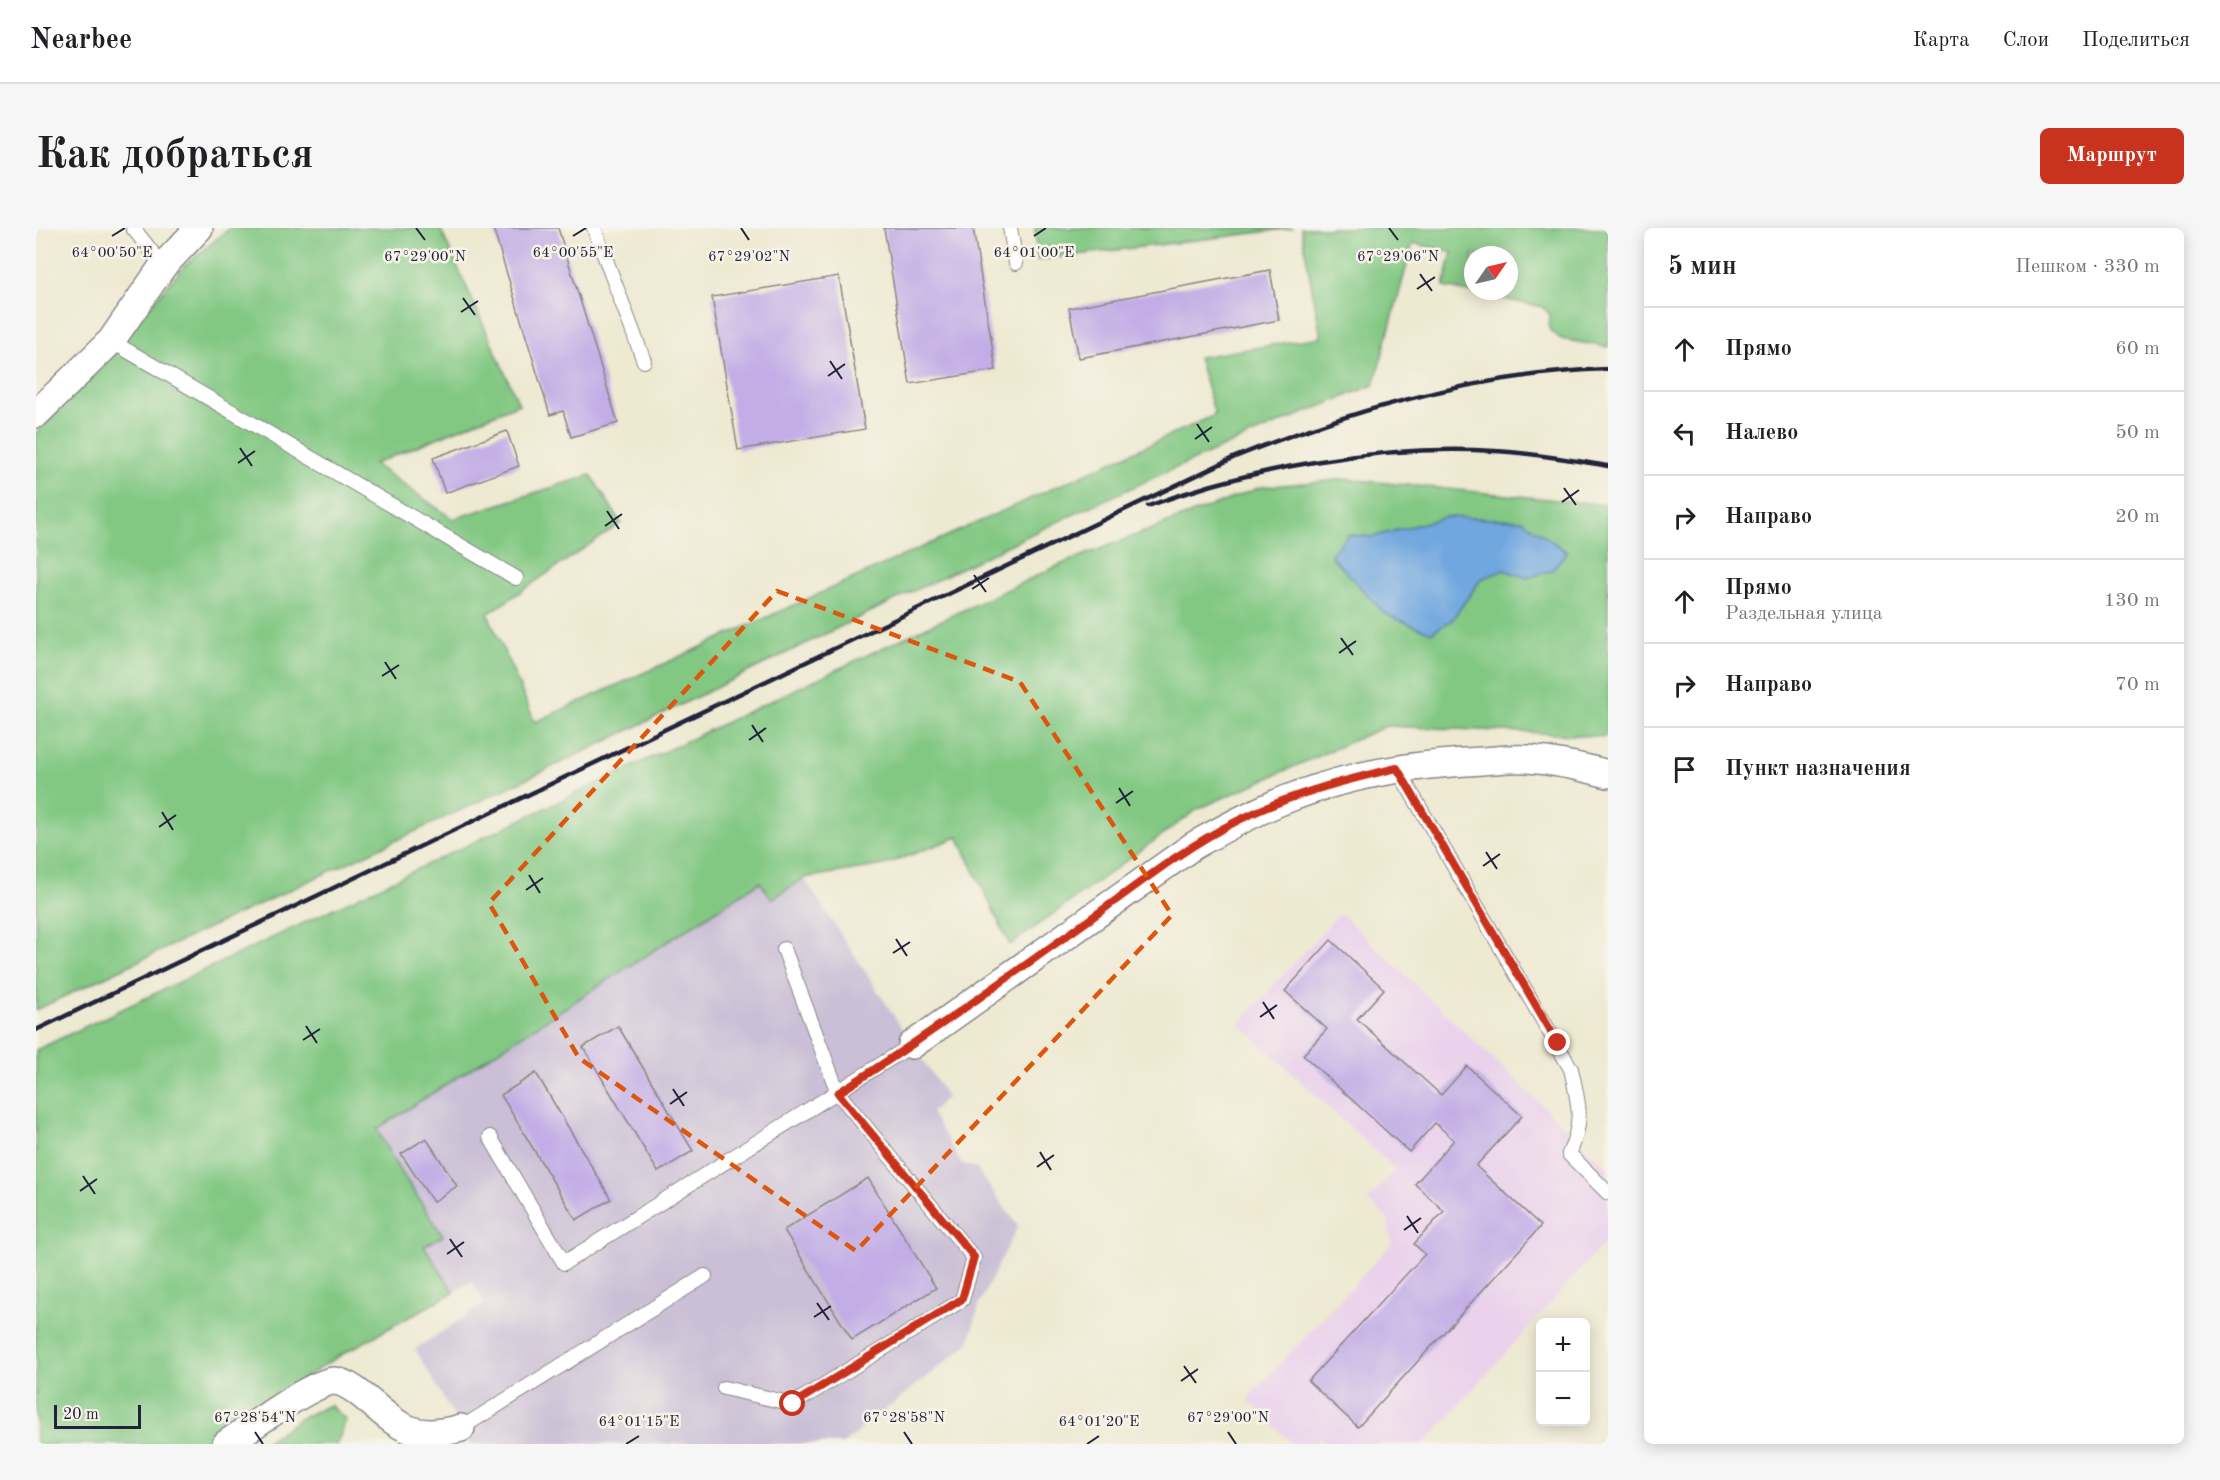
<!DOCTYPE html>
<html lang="ru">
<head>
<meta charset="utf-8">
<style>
	:root { --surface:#fff; --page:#f6f6f6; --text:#202124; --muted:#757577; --line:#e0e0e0; --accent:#c8321e }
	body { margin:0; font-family:"Old Standard TT",serif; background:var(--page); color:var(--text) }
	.controls { position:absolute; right:18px; bottom:18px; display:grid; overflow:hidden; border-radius:9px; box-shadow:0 3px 15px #0003 }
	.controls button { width:54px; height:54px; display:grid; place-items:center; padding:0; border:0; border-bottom:2px solid var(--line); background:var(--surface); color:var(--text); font:30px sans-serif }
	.compass { position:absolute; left:1428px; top:18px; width:54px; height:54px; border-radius:50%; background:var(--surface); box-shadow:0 3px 15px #0003; rotate:56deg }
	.scale { position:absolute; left:18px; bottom:15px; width:87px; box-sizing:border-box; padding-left:6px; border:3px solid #22223b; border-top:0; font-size:16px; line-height:21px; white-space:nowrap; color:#22223b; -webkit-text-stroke:4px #f7f3e8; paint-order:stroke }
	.stop { position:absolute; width:18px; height:18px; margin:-14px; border:4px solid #c8321e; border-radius:50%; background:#fff }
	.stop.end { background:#c8321e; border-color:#fff; box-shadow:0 2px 6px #0008 }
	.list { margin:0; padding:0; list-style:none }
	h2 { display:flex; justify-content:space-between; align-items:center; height:78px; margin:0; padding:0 24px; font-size:26px }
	h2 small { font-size:20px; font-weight:400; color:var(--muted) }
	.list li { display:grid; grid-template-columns:39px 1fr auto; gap:18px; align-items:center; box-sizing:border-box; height:84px; padding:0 24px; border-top:2px solid var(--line) }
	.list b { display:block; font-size:22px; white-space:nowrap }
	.list p { margin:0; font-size:20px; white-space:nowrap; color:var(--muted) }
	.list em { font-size:20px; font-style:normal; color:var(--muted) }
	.icon { flex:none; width:33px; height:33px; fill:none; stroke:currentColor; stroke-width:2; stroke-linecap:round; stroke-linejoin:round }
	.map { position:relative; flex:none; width:1572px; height:1216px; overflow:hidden; border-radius:9px }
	header { display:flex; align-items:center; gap:36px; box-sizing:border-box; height:84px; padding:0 30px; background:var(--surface); border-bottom:2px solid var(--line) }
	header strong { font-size:28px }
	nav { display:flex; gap:33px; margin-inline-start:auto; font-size:21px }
	.intro { display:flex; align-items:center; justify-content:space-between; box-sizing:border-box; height:144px; padding:0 36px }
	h1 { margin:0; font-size:42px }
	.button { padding:15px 27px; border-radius:9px; background:var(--accent); color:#fff; font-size:21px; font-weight:700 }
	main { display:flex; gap:36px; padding:0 36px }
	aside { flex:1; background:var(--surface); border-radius:9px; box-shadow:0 3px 15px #0003 }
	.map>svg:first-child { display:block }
	.built { fill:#ead1ec }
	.industrial { fill:#cabfd6 }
	.green { fill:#82c883; stroke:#52755f; stroke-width:1.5; fill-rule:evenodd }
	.water { fill:#71a7df; stroke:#4a648d; stroke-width:1.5 }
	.building { fill:#c2ade6 }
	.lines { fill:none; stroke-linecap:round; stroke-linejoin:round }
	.lane-casing { stroke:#888686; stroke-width:16 }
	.street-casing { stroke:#888686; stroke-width:30 }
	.lane { stroke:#fff; stroke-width:14 }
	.street { stroke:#fff; stroke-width:27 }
	.rail { stroke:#22223b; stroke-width:4.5 }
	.route { stroke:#c8321e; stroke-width:8 }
	.marked { fill:none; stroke:#de560e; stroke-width:4.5; stroke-dasharray:12 8; stroke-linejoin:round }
	.ticks { fill:none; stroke:#22223b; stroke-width:2 }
	.ticks-label { font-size:15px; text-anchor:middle; fill:#22223b; stroke:#f7f3e8; stroke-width:5; stroke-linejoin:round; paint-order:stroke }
</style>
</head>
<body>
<header>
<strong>Nearbee</strong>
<nav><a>Карта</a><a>Слои</a><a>Поделиться</a></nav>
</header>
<div class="intro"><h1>Как добраться</h1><a class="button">Маршрут</a></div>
<main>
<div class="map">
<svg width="1572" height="1216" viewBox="0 0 1572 1216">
	<rect width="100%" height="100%" fill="#f7f3e8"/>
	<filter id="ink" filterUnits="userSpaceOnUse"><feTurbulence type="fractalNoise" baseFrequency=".0167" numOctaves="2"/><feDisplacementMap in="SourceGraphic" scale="12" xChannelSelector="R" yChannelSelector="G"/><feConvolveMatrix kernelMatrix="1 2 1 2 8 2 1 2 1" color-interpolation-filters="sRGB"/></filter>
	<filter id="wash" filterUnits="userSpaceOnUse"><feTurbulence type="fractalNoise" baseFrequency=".008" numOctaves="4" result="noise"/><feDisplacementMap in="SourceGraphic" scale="24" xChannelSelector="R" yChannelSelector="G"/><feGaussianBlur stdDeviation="1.35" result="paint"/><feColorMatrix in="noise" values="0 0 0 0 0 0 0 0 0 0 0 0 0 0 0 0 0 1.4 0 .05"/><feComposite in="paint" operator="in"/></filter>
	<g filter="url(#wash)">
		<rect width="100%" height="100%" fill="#eee9d1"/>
		<!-- built -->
		<path class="built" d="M1304,685l268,255v71l-184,205h-98l-6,-5 -7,5h-20l-46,-45 145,-155 -4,-25 -20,-18 27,-32 -156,-145z"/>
		<!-- industrial -->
		<path class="industrial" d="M768,650l143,219 -16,15 30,51 15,5 42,58 -39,78 -10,39 -126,101h-373l-55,-95 70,-45 -13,-23 -18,11 -30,-46 19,-10 -50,-76 -16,-31 383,-247 13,17z"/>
		<!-- green -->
		<path class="green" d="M194,0h210l79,176 -145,60 79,55 138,-44 30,48 -133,91 47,108 680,-307 -17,-58 123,-20 -20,-109h307v119l-47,-8 -12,-10 1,-14 -7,-8 -99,-20 8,-35 -39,-9 -39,142c-244,95 -478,215 -714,330 -207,101 -417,195 -624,295v-577l43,-43 104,-123zM1437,27h36v36h-36z
			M999,0h259l-257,32z
			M1311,251l261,26v223l-3,9 -81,-5 -138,-6 -188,83 -188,136 -52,-108 -74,28 -80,13 -32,21 -12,-17 -383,247 16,31 50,76 -19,10 30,46 -120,67 -131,85h-167v-394l863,-410 165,-77 197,-76zM1410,289l75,3 46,32 -40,26 -23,-8 -23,9 -29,41 -104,-85 24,2z
			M294,1177l16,15 -9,24h-75l39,-26z"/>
		<!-- water -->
		<path class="water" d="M1410,289l76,3 45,32 -16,19 -24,7 -23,-8 -23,9 -29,41 -21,13 -46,-19 -55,-59 18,-20 24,2z"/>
		<g id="blocks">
			<!-- building -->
			<path class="building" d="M457,0h65l60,195 -47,14 -8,-26 -13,4z
				M848,0h89l23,142 -86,14z
				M1234,42l9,50 -200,38 -10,-50z
				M803,48l26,153 -127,21 -26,-153z
				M471,203l12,35 -74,27 -12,-35z
				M1295,712l53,49 -27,30 84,76 26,-29 55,50 -46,50 65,60 -183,201 -50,-46 117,-127 -11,-10 30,-33 -29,-27 39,-44 -19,-17 -26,29 -106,-97 24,-26 -42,-38z
				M582,798l75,125 -35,21 -75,-125z
				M500,845l75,126 -35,21 -75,-125z
				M390,910l31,48 -24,16 -32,-48z
				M832,950l68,110 -84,52 -68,-110z"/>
		</g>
	</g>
	<g filter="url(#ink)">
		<use href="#blocks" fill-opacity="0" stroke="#888686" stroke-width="1.5"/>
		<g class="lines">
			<defs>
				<path id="lane" d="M97,0l30,38
					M558,0l50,133
					M974,0l6,35
					M75,113l405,237
					M1361,540l174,301c8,35 13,52 -2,85l39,39
					M454,909l74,126 348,-218
					M688,1160l69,16 169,-104 12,-42 -136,-165 -54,-144
					M425,1200l244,-152"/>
				<path id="street" d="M0,186l75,-73 52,-75 36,-38
					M876,817l281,-199c33,-19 66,-37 102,-50 59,-23 123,-32 187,-35 15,-1 31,-3 45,-2 27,2 55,8 81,15
					M190,1216c23,-15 84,-61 108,-63 6,0 15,5 21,9 39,29 50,54 106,38"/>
			</defs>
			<!-- lane casing -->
			<use href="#lane" class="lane-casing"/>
			<!-- street casing -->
			<use href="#street" class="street-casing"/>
			<!-- lane -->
			<use href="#lane" class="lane"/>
			<!-- street -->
			<use href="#street" class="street"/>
			<!-- rail -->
			<path class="rail" d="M1112,278c106,-39 234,-62 347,-55 38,2 76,9 113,15
				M0,802l1199,-573c118,-48 245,-84 373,-88"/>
		</g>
	</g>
	<g class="lines" filter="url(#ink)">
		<!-- route -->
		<path class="route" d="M757,1176l169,-105 12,-42 -136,-164c85,-54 166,-113 248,-171 49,-35 97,-74 151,-101 51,-26 104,-40 160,-53l161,275"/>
	</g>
	<!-- marked area -->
	<path class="marked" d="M741,363l243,91 152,233 -316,336 -277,-193 -90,-155z"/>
	<!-- ticks -->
	<path class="ticks" d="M380,0l9,12M705,0l8,12M1353,0l9,12M76,8l13,-8M537,8l13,-8M998,8l12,-8M1384,46l12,17M1381,61l18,-12M427,70l12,17M425,84l17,-11M794,133l12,18M792,148l17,-12M1161,196l12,18M1159,211l17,-12M204,220l12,18M202,235l17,-12M1528,260l12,17M1526,274l17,-12M571,283l12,18M569,298l17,-12M938,347l12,17M936,361l17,-11M1305,410l12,17M1303,425l17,-12M349,434l11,17M346,448l17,-11M716,497l11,17M713,512l17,-12M1083,560l11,18M1080,575l17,-12M126,584l11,18M123,599l17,-12M1450,624l11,17M1447,638l17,-12M493,647l11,18M490,662l17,-12M860,711l11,17M857,725l17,-11M1227,774l11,17M1224,789l17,-12M270,798l11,17M267,812l17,-11M637,861l11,17M634,876l17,-12M1004,924l11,18M1001,939l17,-12M47,948l12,18M44,963l17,-12M1371,988l11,17M1368,1002l17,-12M414,1011l12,18M411,1026l17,-12M781,1075l12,17M778,1089l17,-11M1148,1138l12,17M1145,1153l17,-12M219,1204l8,12M868,1204l8,12M1192,1204l8,12M590,1216l13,-8M1051,1216l12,-8"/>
	<g class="ticks-label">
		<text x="537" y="29">64°00'55"E</text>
		<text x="76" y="29">64°00'50"E</text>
		<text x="998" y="29">64°01'00"E</text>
		<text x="389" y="33">67°29'00"N</text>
		<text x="713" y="33">67°29'02"N</text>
		<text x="1362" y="33">67°29'06"N</text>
		<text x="219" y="1194">67°28'54"N</text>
		<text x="868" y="1194">67°28'58"N</text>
		<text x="1192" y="1194">67°29'00"N</text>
		<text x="603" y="1198">64°01'15"E</text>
		<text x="1063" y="1198">64°01'20"E</text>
	</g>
</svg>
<div class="controls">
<button>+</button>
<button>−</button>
</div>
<svg class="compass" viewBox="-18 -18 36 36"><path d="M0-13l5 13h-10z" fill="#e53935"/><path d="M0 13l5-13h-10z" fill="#757577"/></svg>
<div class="scale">20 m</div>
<div class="stop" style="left:757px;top:1176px"></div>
<div class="stop end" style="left:1522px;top:815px"></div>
</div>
<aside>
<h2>5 мин<small>Пешком · 330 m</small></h2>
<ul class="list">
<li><svg class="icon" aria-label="ahead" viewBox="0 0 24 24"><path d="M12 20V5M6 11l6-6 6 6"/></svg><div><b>Прямо</b></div><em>60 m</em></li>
<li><svg class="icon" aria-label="left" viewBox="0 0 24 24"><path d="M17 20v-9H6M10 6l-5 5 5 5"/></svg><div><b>Налево</b></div><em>50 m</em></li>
<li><svg class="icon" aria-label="right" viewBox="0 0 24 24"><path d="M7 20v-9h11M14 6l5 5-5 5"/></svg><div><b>Направо</b></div><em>20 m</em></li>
<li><svg class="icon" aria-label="ahead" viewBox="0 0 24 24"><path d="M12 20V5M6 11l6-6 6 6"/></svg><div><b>Прямо</b><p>Раздельная улица</p></div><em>130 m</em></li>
<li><svg class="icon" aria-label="right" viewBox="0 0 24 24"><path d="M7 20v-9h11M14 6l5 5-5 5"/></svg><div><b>Направо</b></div><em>70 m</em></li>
<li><svg class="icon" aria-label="arrive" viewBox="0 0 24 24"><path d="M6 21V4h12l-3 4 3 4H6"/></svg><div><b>Пункт назначения</b></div></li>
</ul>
</aside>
</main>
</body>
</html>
